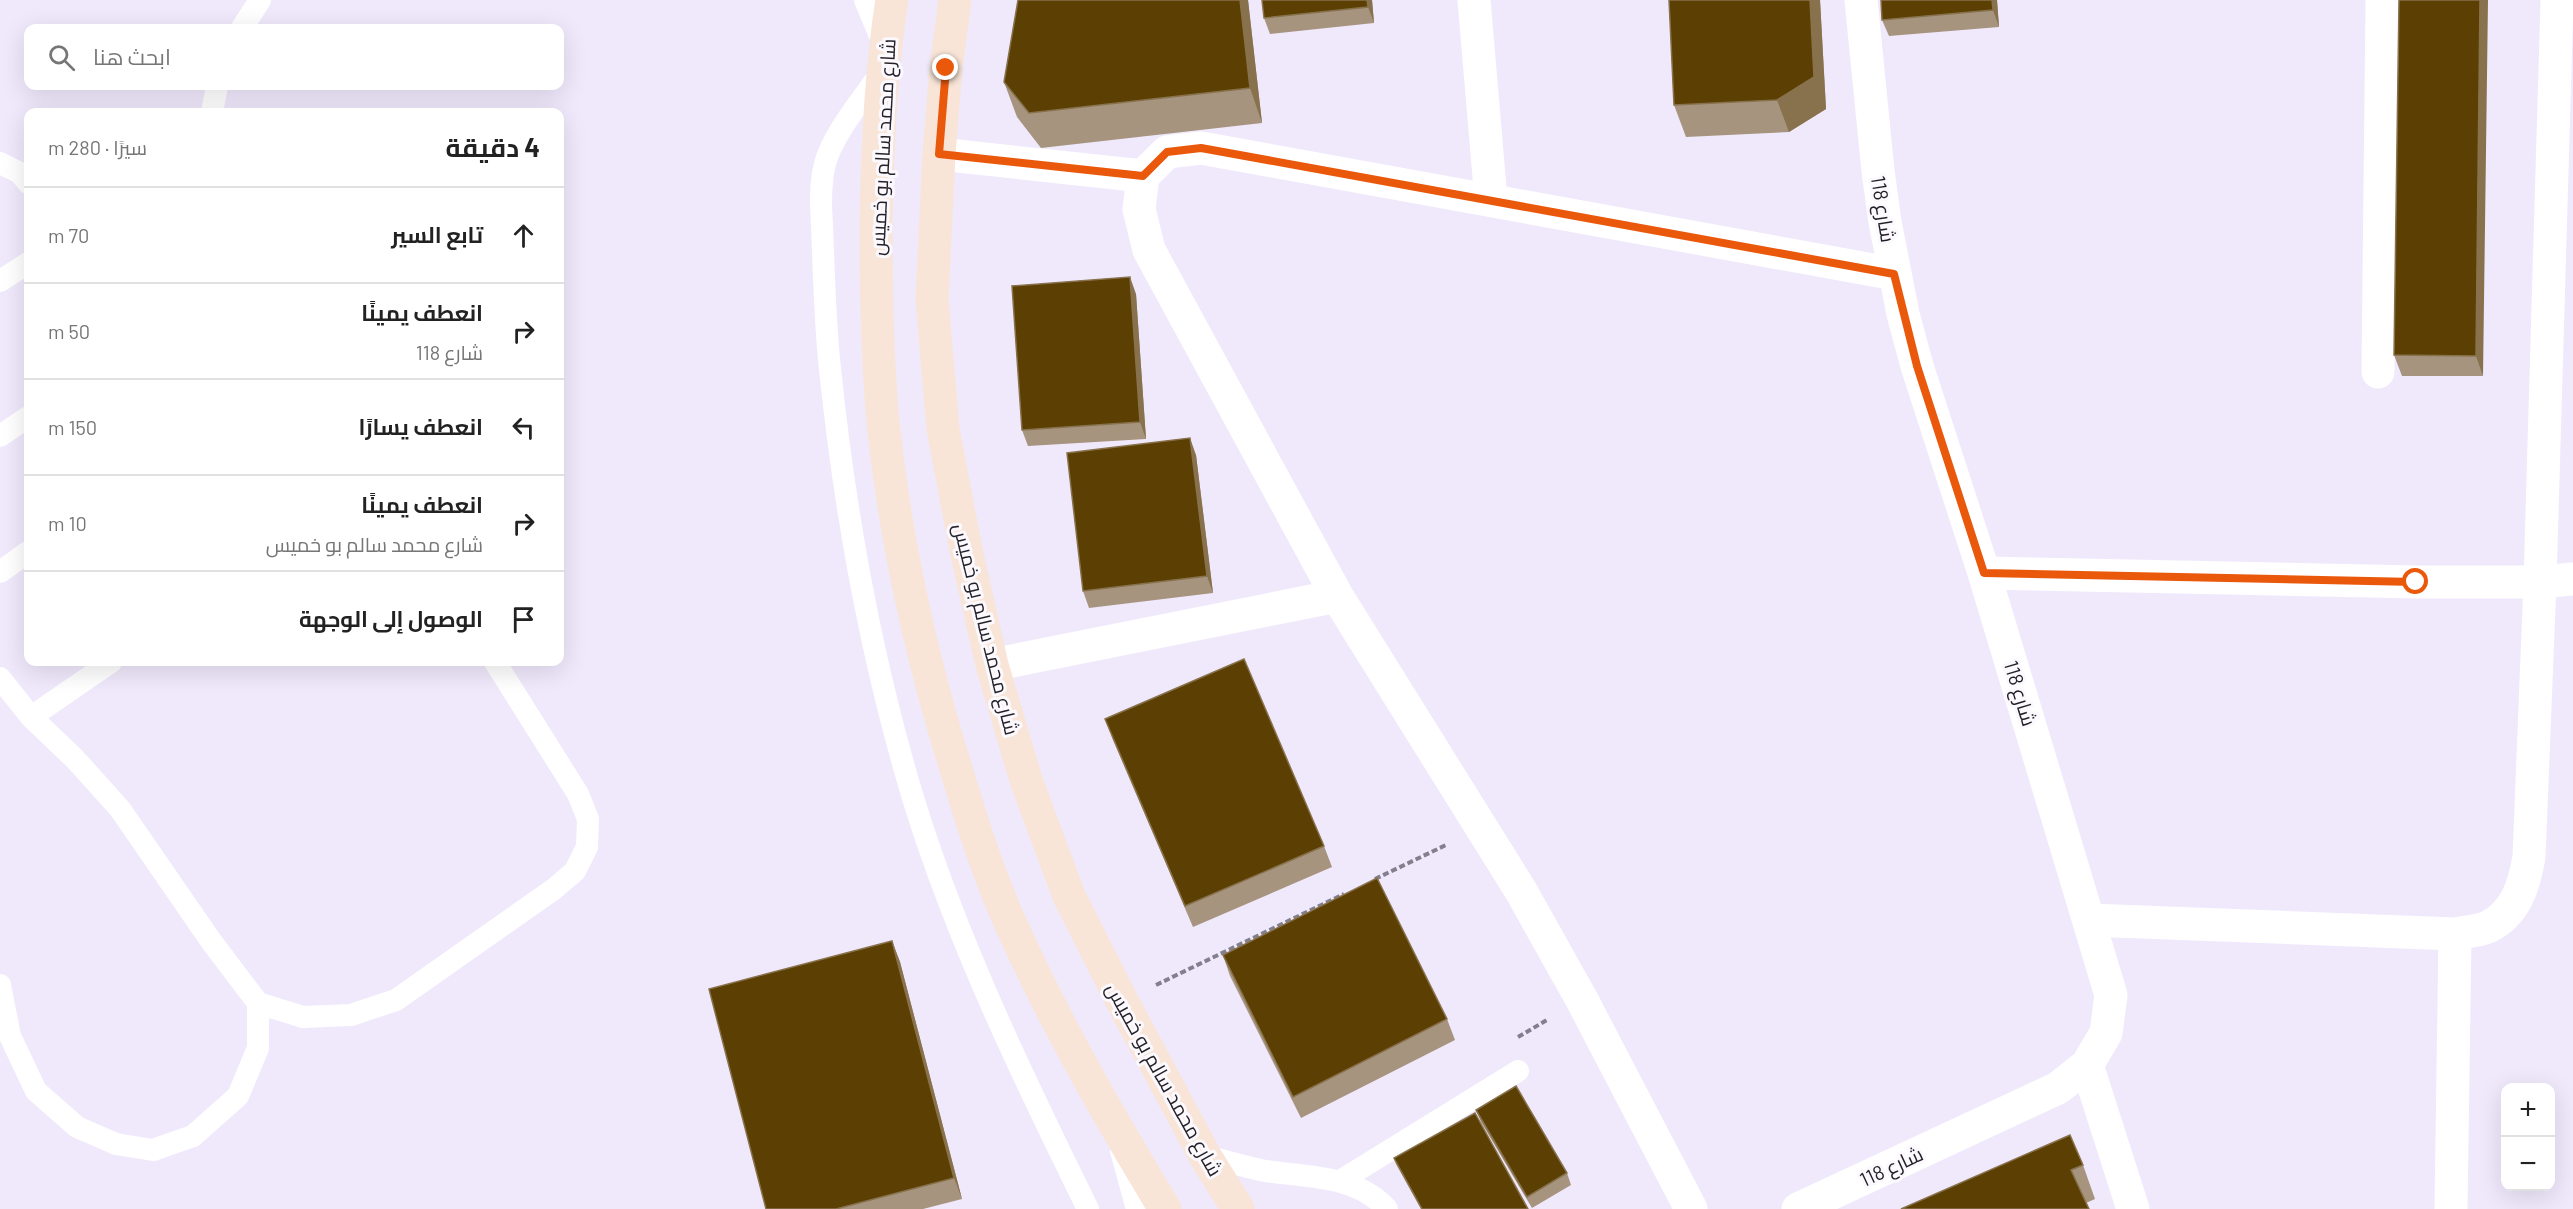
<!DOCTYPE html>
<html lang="ar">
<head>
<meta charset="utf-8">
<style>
	:root { --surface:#fff; --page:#f6f6f6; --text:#222; --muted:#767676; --line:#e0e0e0 }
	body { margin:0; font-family:Barlow,Cairo,sans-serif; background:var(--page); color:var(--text); direction:rtl }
	.controls { position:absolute; right:18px; bottom:18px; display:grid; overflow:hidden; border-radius:12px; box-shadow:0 6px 24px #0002 }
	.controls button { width:54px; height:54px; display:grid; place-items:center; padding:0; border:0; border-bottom:2px solid var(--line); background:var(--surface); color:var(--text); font:30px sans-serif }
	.stop { position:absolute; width:18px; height:18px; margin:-14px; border:4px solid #ea580c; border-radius:50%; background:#fff }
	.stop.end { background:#ea580c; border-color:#fff; box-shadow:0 2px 6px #0008 }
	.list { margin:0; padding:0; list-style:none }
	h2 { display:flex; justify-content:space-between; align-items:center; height:78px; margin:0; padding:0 24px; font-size:26px }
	h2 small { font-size:20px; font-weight:400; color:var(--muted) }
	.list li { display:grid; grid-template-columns:39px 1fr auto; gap:18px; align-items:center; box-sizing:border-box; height:96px; padding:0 24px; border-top:2px solid var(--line) }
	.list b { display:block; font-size:22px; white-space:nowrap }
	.list p { margin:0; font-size:20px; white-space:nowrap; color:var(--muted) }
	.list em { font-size:20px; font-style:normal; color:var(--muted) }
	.icon { flex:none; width:33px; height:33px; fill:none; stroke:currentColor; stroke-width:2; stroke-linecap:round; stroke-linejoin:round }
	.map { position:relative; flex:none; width:2573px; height:1209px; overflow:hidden; direction:ltr }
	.search { position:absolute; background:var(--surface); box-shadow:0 6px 24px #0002; left:24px; top:24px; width:540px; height:66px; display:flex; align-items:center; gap:15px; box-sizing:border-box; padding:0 21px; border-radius:12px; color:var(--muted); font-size:22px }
	.panel { position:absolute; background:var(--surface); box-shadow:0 6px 24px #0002; left:24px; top:108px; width:540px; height:558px; border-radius:12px; direction:rtl }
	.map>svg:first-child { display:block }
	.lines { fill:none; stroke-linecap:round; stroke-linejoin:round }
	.path { stroke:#847f8c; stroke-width:4; stroke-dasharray:6 3; stroke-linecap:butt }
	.lane { stroke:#fff; stroke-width:22 }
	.street { stroke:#fff; stroke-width:33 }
	.secondary { stroke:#f8e5d7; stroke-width:33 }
	.wall { fill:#a6947f }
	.shaded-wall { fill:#88724d }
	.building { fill:#5c3f02; stroke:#88724d; stroke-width:1.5 }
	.route { stroke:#ea580c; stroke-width:8 }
	.labels { text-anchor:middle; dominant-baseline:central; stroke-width:6; stroke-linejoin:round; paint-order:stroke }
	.street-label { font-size:20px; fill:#221f26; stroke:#fbf9fd }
</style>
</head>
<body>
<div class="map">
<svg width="2573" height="1209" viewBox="0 0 2573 1209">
	<rect width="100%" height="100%" fill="#f0e9fc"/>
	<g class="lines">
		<!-- path -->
		<path class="path" d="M1375,879l71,-34
			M1156,985l188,-91
			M1518,1037l29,-17"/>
		<!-- lane -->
		<path class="lane" d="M865,0l18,43
			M242,28l18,-28
			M882,71c-17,25 -50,64 -57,93 -4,14 -4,28 -4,42 3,54 3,109 9,163 15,145 41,289 83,429 44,143 109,277 175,411
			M212,112l5,-26
			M0,163l20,10 8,10
			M0,281l28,-18
			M0,436l28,-19
			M0,572l28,-20
			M0,678l31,39 44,42 45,50 91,132 47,62 45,14 48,-2 45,-15 158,-111 21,-18 12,-24 1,-28 -10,-25 -83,-132
			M31,717l80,-55
			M0,985l10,51 26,55 41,36 39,17 37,6 40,-14 45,-40 20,-48v-45
			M1121,1151l16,58
			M1205,1156c20,5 40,11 60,15 41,6 92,4 122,38
			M1340,1181l178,-110"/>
		<!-- street -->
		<path class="street" d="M1474,0l17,200
			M939,154l204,22
			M2378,372l4,-372
			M1984,573l432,9h124l33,-3
			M992,665l345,-69
			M2089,920l366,14c10,-2 24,-3 33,-7 28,-14 36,-41 41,-70l11,-275 17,-582
			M2087,1065l46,144
			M1691,1209l-109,-209 -61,-109 -184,-295 -188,-346 -10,-41 4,-33 24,-24 34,-4 694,126
			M1798,1209l260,-121 29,-23 19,-32 5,-38 -127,-422 -67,-207 -14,-52 -18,-92 -7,-51 -17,-171
			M2451,1209l4,-275"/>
		<!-- secondary -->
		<path class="secondary" d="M892,0c-12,75 -15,152 -16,228 0,68 1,137 8,204 12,107 35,214 66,317 17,57 34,114 58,169 45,101 100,197 157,291
			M955,0l-9,68 -7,86 -7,145 11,130 23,121 26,115 35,118 42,113 53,105 83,155 33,53"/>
	</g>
	<!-- wall -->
	<path class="wall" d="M1018,0h230l14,123 -221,25 -24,-31 -13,-35z
		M1372,0l2,23 -104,11 -6,-16z
		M1669,0h151l6,109 -37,23 -103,5 -12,-32z
		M1997,0l2,27 -110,9 -7,-16z
		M2399,0l84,376h-81l-8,-21z
		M1136,294l10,145 -118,7 -6,-16z
		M1196,455l17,138 -124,15 -6,-17z
		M1105,719l219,127 8,21 -139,60 -80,-187z
		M892,941l8,21 62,237 -39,10h-157z
		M1223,955l224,64 8,21 -154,78 -71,-142z
		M1476,1110l91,63 4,12 -39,23 -51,-86z
		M1394,1158l134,51h-107l-25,-45z
		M2083,1165l12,34 -9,4 -185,6z"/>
	<!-- shaded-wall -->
	<path class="shaded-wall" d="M1240,0h8l14,123 -12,-35z
		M1367,0h5l2,23 -6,-16z
		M1810,0h10l6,109 -37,23 -12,-32z
		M1992,0h5l2,27 -6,-17z
		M2480,0h8l-5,376 -7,-20z
		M1130,277l6,17 10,145 -6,-17z
		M1190,438l6,17 17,138 -6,-17z
		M892,941l8,21 62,237 -8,-21z"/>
	<!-- building -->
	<path class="building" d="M1018,0h222l10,88 -221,25 -25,-31z
		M1262,0h105l1,7 -104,11z
		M1669,0h141l4,77 -37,23 -103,5z
		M1881,0h111l1,10 -111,10z
		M2399,0h81l-4,356 -82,-1z
		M1130,277l10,145 -118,8 -10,-144z
		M1190,438l17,138 -124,15 -16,-138z
		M1244,659l80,187 -139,60 -80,-187z
		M1377,878l70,141 -154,78 -70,-142z
		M892,941l62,237 -118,31h-70l-57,-220z
		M1516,1086l51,87 -40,24 -51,-87z
		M1475,1113l53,96h-106l-28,-51z
		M2070,1135l13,30 -12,5 18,39h-188z"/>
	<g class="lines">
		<!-- route -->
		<path class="route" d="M946,68l-7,86 204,22 24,-24 34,-4 693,126 23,92 67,207 432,9"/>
	</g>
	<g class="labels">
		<!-- street labels -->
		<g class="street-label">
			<text transform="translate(882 147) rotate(-87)">شارع محمد سالم بو خميس</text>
			<text transform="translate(1884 209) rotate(81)">شارع 118</text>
			<text transform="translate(987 629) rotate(76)">شارع محمد سالم بو خميس</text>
			<text transform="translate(2021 693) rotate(73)">شارع 118</text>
			<text transform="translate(1165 1079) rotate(61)">شارع محمد سالم بو خميس</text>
			<text transform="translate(1891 1166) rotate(-25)">شارع 118</text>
		</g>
	</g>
</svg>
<div class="controls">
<button>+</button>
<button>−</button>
</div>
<div class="stop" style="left:2416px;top:582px"></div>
<div class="stop end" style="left:946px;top:68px"></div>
<div class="search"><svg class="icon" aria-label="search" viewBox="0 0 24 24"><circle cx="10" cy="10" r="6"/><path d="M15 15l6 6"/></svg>ابحث هنا</div>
<section class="panel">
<h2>4 دقيقة<small>سيرًا · 280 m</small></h2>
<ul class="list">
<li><svg class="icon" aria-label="ahead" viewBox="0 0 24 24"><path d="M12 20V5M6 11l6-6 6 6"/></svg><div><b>تابع السير</b></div><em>70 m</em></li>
<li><svg class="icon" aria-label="right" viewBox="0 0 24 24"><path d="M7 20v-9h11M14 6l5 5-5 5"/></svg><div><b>انعطف يمينًا</b><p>شارع 118</p></div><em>50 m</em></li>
<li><svg class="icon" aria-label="left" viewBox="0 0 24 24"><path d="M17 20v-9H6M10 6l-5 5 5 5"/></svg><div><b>انعطف يسارًا</b></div><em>150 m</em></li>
<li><svg class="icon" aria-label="right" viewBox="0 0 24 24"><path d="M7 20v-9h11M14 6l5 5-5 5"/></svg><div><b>انعطف يمينًا</b><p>شارع محمد سالم بو خميس</p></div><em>10 m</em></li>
<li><svg class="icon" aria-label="arrive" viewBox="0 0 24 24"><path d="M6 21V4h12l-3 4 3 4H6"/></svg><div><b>الوصول إلى الوجهة</b></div></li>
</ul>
</section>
</div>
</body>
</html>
